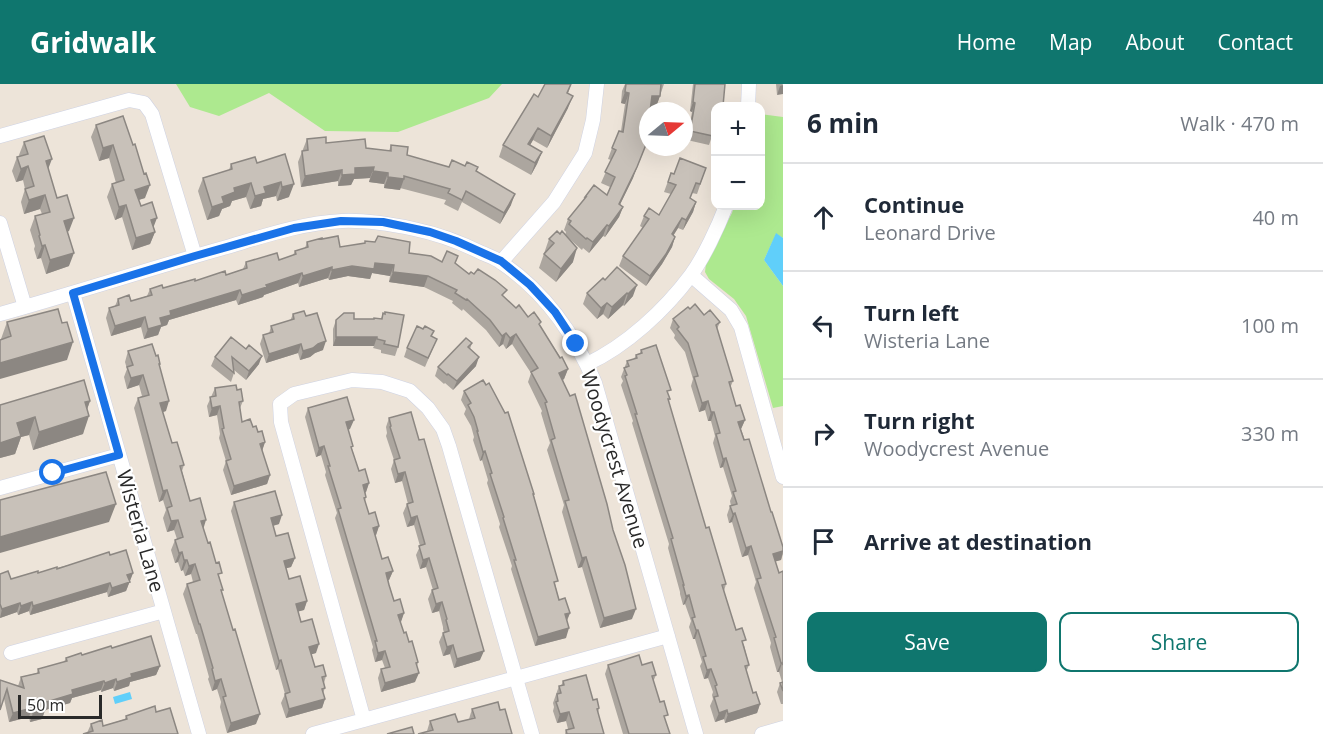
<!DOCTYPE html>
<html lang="en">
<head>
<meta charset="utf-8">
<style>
	:root { --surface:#fff; --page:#f2f2f3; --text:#1f2937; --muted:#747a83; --line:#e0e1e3; --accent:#0f766e }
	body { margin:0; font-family:"Open Sans",sans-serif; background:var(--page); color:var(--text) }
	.controls { position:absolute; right:18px; top:18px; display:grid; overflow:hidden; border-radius:12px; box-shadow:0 6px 24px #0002 }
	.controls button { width:54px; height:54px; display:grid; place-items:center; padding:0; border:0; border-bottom:2px solid var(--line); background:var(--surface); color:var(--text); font:30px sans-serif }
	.compass { position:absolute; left:639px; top:18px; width:54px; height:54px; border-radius:50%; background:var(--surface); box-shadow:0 6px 24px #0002; rotate:71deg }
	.scale { position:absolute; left:18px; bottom:15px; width:84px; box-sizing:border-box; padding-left:6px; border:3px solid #292929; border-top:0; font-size:16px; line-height:21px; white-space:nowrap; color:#292929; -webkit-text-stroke:4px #fff; paint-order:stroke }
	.stop { position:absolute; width:18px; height:18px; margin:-14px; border:4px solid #1a73e8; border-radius:50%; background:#fff }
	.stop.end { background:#1a73e8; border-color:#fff; box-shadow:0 2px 6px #0008 }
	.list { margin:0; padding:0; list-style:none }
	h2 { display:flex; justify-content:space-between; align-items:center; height:78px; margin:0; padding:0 24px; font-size:26px }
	h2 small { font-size:20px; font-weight:400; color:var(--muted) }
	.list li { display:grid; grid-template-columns:39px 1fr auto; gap:18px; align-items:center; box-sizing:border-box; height:108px; padding:0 24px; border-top:2px solid var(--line) }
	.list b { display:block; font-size:22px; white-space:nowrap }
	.list p { margin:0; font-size:20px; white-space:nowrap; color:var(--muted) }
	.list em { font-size:20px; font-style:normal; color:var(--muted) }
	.actions { display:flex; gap:12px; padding:18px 24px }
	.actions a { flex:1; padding:14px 0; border:2px solid var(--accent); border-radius:12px; text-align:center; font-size:21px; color:var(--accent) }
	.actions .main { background:var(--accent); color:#fff }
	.icon { flex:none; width:33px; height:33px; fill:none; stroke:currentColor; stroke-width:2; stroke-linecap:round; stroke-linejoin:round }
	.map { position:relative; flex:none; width:783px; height:650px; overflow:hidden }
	header { display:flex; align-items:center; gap:36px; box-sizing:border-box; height:84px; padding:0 30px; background:var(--accent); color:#fff }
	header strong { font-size:28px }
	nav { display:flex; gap:33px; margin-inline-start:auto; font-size:21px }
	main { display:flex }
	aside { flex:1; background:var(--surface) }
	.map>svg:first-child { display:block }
	.green { fill:#ade98f }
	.water { fill:#60cffa }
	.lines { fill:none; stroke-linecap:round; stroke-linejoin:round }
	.minor-casing { stroke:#ced2e3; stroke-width:15 }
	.minor { stroke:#fff; stroke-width:14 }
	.wall { fill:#aca69f }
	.shaded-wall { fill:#8c8782 }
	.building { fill:#c8c1b9; stroke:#8c8782; stroke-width:1.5 }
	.route { stroke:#1a73e8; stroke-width:8 }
	.labels { text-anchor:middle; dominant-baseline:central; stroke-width:4.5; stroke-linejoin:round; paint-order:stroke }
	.street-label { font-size:20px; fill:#292929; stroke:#fff }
</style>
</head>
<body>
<header>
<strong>Gridwalk</strong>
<nav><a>Home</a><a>Map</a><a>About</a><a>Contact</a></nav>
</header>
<main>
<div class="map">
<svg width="783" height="650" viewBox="0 0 783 650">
	<rect width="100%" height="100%" fill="#ede4d9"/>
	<!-- green -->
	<path class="green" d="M176,0h326l-13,14 -91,34 -73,-1 -56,-38 -50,23 -29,-9z
		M761,30l22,3v121l-7,-4 -12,26 19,26v120l-10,2 -27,-92 -12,-17 -25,-20 -4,-7 1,-9 26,-50 2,-7h26z"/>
	<!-- water -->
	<path class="water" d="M776,149l7,5v48l-19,-26z
		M130,608l2,7 -17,5 -2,-7z"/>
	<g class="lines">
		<defs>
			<path id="minor" d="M748,22l1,-22
				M0,52l129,-36 15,3 8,11 43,142
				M0,139l25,84
				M501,178l53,-60 31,-49 8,-33 4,-36
				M691,191l40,35 10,17 42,150
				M73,209l126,441
				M0,230c76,-21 151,-46 227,-67 37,-11 75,-24 115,-26 24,-1 48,3 72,8 24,5 46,13 68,24 7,3 14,5 20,10 44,30 73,72 93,120l101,351
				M587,280c39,-18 78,-54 104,-89 13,-18 27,-48 35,-69
				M0,404l119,-33
				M11,569l153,-42
				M364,636l-83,-298 -1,-18 14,-10 58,-14 30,2 28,9 18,17 15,21 6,17 83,288
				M313,650l355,-98
				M762,650l21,-6"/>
		</defs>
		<!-- minor casing -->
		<use href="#minor" class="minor-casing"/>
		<!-- minor -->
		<use href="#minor" class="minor"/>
	</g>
	<!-- wall -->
	<path class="wall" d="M571,0l-3,10v14l-21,40 -14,-8 -3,5 12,7 -5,12 -6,11 -32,-18 4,-12 35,-48z
		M625,0h39l-8,23h-6l-17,71 -13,26 3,3 -4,10 -14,20 -2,-1 -14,17 -6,-5 -1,2 -17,-15 1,-3 -2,-2 4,-11 16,-19 1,-3 22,-2 3,-8 -9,-4 10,-23 -3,-1 4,-11 9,-17 4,-27 -4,-1 1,-12z
		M693,0h32l-9,22v27h-3l-4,12 -22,-5 5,-28 -2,-1z
		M776,0h7l-6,11z
		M123,32l22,82 -6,2 2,6 13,22 1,4 -5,12 -18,6 -10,-33 -7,3 -8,-23 5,-13 4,-1 -7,-25 -10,3 -8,-24 5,-12z
		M307,55l19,4 63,8 2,-6 16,10 42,12 27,4 35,34 -11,19 -38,-22 -4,9 -14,-7 2,-4 -46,-12v2l-16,-2v-4l-15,-2 1,-4 -16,1 -3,6 -13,1v-5l-37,6 -3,-25z
		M24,58l24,26 9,30 12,33 -2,1 2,34 -23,8 -5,-16 -4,1 -3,-10 1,-3 -5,-16 5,-14 7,-2 -2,-5 -16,5 -3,-12 4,-13 -2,-9 -7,2 -4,-11 5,-14h3l-1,-2z
		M285,70l4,43 -12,4 -1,-5 -13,3 -2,7 -11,3 -4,-12 -14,4 -2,5 -8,3 -3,7 -12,4 -9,-29 5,-13 26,-8 2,-6 26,-1z
		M706,84l-9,26 -5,-1 -2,5 6,4 -3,10 -10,18 -5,-2 -5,8 2,1 -3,10 -10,17 -16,22 -27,-20 4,-10 20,-28 -3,-2 4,-10 15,-1 12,-21 -7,-2 7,-19 3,1z
		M322,155l18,8 69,6 33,9 16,-6 -3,8 49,33 12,11 24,18 28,43 -4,10 -1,1 69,239 -32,9 -18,-61 -4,1 -16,-56 2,-7 -17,-55 3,-7 -9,-30 1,-2 -14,-29 3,-9 -19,-29 -6,5 -3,-5 -4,3 -13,-17 -23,-21 -1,2 -10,-8 1,-2 -29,-14 -35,-5 1,-6 -18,-3 -2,6 -22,-3 -19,4 -1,-2 -29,9 -1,-4 -34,12 -1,2 -25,8 -2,-5 -67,20 -2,5 -6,2 -3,8 -14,4 -3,-12 -30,9 -5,-18 3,-10 6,-2 3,-7 13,2 16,-5 3,-7 13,-1 63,-13 17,-6 3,-7 33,-2 14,-5 2,-4 10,-3 2,-6z
		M549,155l24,23 -17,20 -17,-14z
		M605,196l28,16 -9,10 -1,-1 -15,14 -5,-5 -6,5 -14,-15 4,-11z
		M690,225l30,13 -3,7 16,52 -3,7 6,18 9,14 -4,9 42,118v7l-2,6 -6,1 4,12 4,-2v133h-2l-4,-12 3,-9 2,-1 -3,-10h-2l-7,-25 1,-4 -17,-55 2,-6 -8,-27 -6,2 -10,-35 -3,1 -2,-8 3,-9h1l-1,-5 2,-5 -9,-29 -3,1 -7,-25 2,-7 -4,-15h-3l-3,-11 -6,2 -8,-26 2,-7 -8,-27 -11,-14 1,-3 -5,-7 3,-9z
		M383,229l15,34 -3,9 -14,-3v-3l-8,-2 1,-2h-41v-17l3,-9 45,-1z
		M293,230l13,2 17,34 -8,3 -5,4 -10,3 -2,-7 -32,10 -6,-19 3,-9 6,-1 2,-8 19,-5z
		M7,238l60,38 -66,-21z
		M432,253l5,2 -12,28 -21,-10 3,-9z
		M472,259l-2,6 6,17 -23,24 -8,-7 -1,1 -9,-8 3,-9z
		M246,265l13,15 -13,16 -12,-10v3l-3,9 -20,-16 4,-9z
		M641,266l28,46 1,3 -2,3 38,126 20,56 -2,7 12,39 8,15 5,20 -3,7 7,21 7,11 -3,9 -32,10 -1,-4 -9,3 -5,-16 3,-7 -1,-4 1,-3 -5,-14 -4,1 -4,-13 2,-4 -7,-23h-2l-4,-12 2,-6 -6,-17 -2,1 -3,-11v-2l-12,-44 1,-4 -37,-121 1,-2 -12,-36 2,-4 -2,-4 6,-16 7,-2 2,-4 4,-2z
		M128,267l28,5 4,8 -1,2 7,45 -3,1 9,31 12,22 -2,6 8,30 13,27 17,51 2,14 34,131 -29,9 -7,-26 1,-5 -4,-13 -5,2 -4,-12 1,-2 -12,-43h-1l-13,-40 4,-10 6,-2 -2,-8 -6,2 -2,-6 -2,1 -3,-9 -3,1 -4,-13 4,-10 2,-1 -3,-9 -7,2 -4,-14 3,-8 -3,-10 -4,2 -25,-94 4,-10 4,-2 -3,-11 -12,4 -3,-12 3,-8 -2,-7z
		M215,304l22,2 6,11 -3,7 2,14 11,5 12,15 -3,9 8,24 -3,9 -36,11 -8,-25 3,-9 -7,-23 1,-4 -3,-19 -8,2 -2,-11z
		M464,307l70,103v2l25,104 11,13 -3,8 -1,17 -31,8 -24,-77 1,-3 -13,-39 1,-3 -13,-41 1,-3 -6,-20 -2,1 -7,-21 1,-3 -3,-11 -7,-12 2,-5 -5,-9z
		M90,317l-3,8 -4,25 -50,16 -4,-15 -8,2 -6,17 -15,4v-53z
		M308,324l42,21 -2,1 4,19 7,22 10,12 -3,9 -1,1 1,4 -1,4 4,13 10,12 -3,9 -1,1 7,23 11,12 -4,9h-1l6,21 10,12 -4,10 4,10 5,9 9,20 -1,4 -2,16 -34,10 -3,-14 3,-9 4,-1 -3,-8 -7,2 -3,-12 1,-3 -38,-129 2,-5 -12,-38 1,-3 -5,-17 -5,2 -11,-40z
		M389,334l91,242 -26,8 -4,-14 -7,2 -4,-14 4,-9h1l-1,-4v-2l-4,-16 -7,2 -4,-14 4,-9h1l-7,-23 -6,2 -4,-14 4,-9 -6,-21 -7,2 -4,-14 4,-9h1l-6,-23 -7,2 -4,-14 3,-9 -8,-24 1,-3 -1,-6z
		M234,418l45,22 -6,2 3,10 19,22 -4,9 -5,1 3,11 18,22 -3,9 -6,1 3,11 15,31 -5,1 4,13 11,9 -2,7 1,5 -2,5 2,6 -3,9 -36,10 -5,-15 4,-9 -7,-25 -2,1 -45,-159z
		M110,471l23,18 -7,18 -18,6 -1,-5 -77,23 -1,-4 -11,4 -1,-3 -17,6v-44l11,5z
		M112,564l48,18 -4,9 -26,7 -1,4 -15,5 -1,-3 -12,4v-2l-29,8 -2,5 -25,7 -3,9 -12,3 -1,-5 -20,5 -9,-42 18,6 3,-9 16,-4 1,-4 26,-7 2,-4z
		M608,581h34l14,10 -3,7 17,52h-47l-18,-60z
		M563,597l30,19 6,8 -1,5 6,21h-39l1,-4 2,-1 -2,-8 -9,2 -4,-12 1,-4 -1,-4 6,-17h2z
		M472,625l28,1 -73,21 3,-10 28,1 11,-3z
		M156,628l-69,21 4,-9 12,2 22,-7 1,-3z"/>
	<!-- shaded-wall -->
	<path class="shaded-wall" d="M783,1v9l-6,1 3,-9z
		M625,8l4,1 -4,11 -4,-1z
		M573,12l-5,12 -21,40 4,-12z
		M652,12h8l-4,11 -8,-1z
		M693,18l2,1 -3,9 -2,-1z
		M538,44l-5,12 -9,16 4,-12z
		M647,58l-14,36 -18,37 4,-11z
		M113,61l-4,13 -10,3 4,-13z
		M542,68l-5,12 -6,11 4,-12z
		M52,75l-5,13 -1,-11z
		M28,82l-5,14 -7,2 5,-13z
		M374,83l-4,11 -16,1 -3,6 -13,1 4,-11 13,-7z
		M342,86l-4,11 -37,6 4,-11z
		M373,87l15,2 -4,11 -15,-2z
		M388,93l16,2 -4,11 -16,-2z
		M281,98l-5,14 -13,3 -2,7 -11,3 5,-13 9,-9z
		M251,99l-5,14 -14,4 -2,5 -8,3 -3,7 -12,4 5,-13 10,-10 12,-9z
		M294,100l-5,13 -12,4 5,-14z
		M150,101l-5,13 -14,4 4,-12z
		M515,110l-4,11 -11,19 4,-11z
		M45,111l-5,14 -16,5 5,-14z
		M696,118l-3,10 -10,18 3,-10z
		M126,121l-4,12 -7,3 4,-13z
		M623,123l-4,10 -14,20 4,-11z
		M74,134l-5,13 -10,3 5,-13z
		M157,134l-5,13 -1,-11z
		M682,134l-4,10 -10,16 4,-10z
		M607,141l-4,11 -14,17 4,-11z
		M155,148l-5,12 -18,6 4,-12z
		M675,153l-3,10 -10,17 -16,22 4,-10z
		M45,161l-4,13 -4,1 5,-13z
		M577,164l-4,14 -17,20 5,-13z
		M74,169l-5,13 -23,8 4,-14z
		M375,179l19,2 -4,11 -18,-3 -2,6 -22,-3 -19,4 3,-10z
		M332,183l-4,11 -29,9 4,-11z
		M393,188l35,4 -4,11 -35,-5z
		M302,189l-4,10 -34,12 -1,2 -25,8 4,-10 24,-10z
		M637,201l-4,11 -9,10 4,-12z
		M240,206l-4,10 -67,20 -2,5 -6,2 -3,8 -14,4 4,-10 12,-11 10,-7z
		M627,209l-4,12 -15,14 4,-12z
		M607,219l-4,11 -6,5 4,-11z
		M145,233l-4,10 -30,9 4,-10z
		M506,249l-3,11 -4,3 3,-11z
		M516,250l-4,10 -6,5 4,-11z
		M336,253h41l-3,9h-41z
		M326,257l-3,9 -8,3 -5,4 -10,3 3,-9 15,-7z
		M73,258l-6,18 -67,19v-16z
		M301,260l-3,9 -32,10 3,-9z
		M262,272l-3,8 -13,16 3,-9z
		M479,273l-3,9 -23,24 4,-9z
		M568,285l-4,10 -9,5 4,-11z
		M143,291l-4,10 -12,4 4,-11z
		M90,317l-6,17 1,-16z
		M169,317l-3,10 -10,3 4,-11z
		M708,317l-3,9 -6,2 3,-9z
		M220,322l-3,9 -8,2 3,-9z
		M711,328h3l-3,9h-3z
		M89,332l-6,18 -50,16 6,-18z
		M35,333l-6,18 -8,2 -6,17 -15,4v-15l17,-20z
		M354,336l-4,9 -8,2 4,-9z
		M745,336l-4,9 -6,2 3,-9z
		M265,358l-3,9 -2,-7z
		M324,362l-3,9 -5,2 3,-9z
		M485,367l-3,9 -2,1 3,-9z
		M726,374l-3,9 -3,1 3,-9z
		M405,388l-3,9 -7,2 3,-9z
		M270,391l-3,9 -36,11 3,-9z
		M369,399l-3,9 -6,2 3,-9z
		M167,406l-4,10 -4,2 4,-11z
		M116,420l-7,18 -109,31v-16z
		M735,429l-3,9 -3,1 4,-9z
		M282,431l-3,9 -11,3 3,-9z
		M417,432l-3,9 -7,2 4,-9z
		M178,436l-4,10 -7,2 4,-11z
		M206,436l-3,10 -2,-9z
		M379,442l-3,9 -6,2 3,-9z
		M751,462l-3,9 -6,2 4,-9z
		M783,467l-2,9 -11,3 3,-9z
		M182,468l-4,10 -3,1 4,-10z
		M586,473l-4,10 -4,1 4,-10z
		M295,474l-4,9 -11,3 4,-9z
		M429,474l-3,9 -6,2 3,-9z
		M184,476h3l-4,10 -2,1z
		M195,480l-4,10 -6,2 4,-10z
		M393,487l-4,9 -6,2 3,-9z
		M133,489l-7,18 -18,6 4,-9 15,-13z
		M110,499l-3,9 -77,23 3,-9z
		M689,511l-4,9 -2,1 3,-9z
		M307,517l-3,9 -11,3 3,-9z
		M32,518l-3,9 -11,4 3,-9z
		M442,518l-3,9 -7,2 4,-9z
		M20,519l-3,9 -17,6 2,-9z
		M636,525l-4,10 -32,9 4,-10z
		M404,529l-3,9 -6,2 3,-9z
		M570,529l-4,9 -1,-8z
		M569,544l-3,10 -31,8 3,-9z
		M696,546h2l-3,9h-2z
		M319,560l-3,9 -10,3 3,-9z
		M453,561l-3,9 -7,2 4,-9z
		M385,567l-3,9 -7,2 3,-9z
		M484,567l-4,9 -26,8 3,-9z
		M281,576l-3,9 -2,1 3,-9z
		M781,579h1l-3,9h-2z
		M160,582l-4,9 -26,7 -1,4 -15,5 3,-9 14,-8z
		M711,585l-3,9 -4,1 3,-9z
		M419,589l-4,9 -34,10 4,-9z
		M116,595l-3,9 -12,4 4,-9z
		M221,595l-4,10 -5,2 3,-10z
		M104,597l-3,9 -29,8 -2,5 -25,7 -3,9 -12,3 3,-9 10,-10 29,-13z
		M325,615l-3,9 -36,10 3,-9z
		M760,620l-3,9 -32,10 3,-9z
		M32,624l-3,9 -20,5 4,-9z
		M727,626l-3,9 -9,3 4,-9z
		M569,628l-3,9 -9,2 3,-9z
		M260,630l-4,10 -29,9 4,-10z"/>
	<!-- building -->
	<path class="building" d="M545,0h26l-4,9 6,3 -22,40 -13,-8 -10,16 14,8 -7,11 -32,-18 31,-51 4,3z
		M626,0h35l-1,12h-8l-2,15h-2v11l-3,19 2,1 -10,25 -18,37 4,3 -14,19 -2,-1 -14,17 -6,-4 -1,1 -17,-15 2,-3 -3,-2 18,-22h-1l9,-12 13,10 8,-18 -10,-5 11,-22 -4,-2 7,-17 4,1 6,-39 -4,-1z
		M695,0h30l-2,22h-7v17l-3,13 -23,-5 5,-28 -2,-1z
		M123,32l10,29 2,-1 9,30 2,-1 4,12 -15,5 6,16 11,-4 5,16 -6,2 4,12 -19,6 -10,-33 -7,2 -7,-23 12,-4 -11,-35 -10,3 -7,-23z
		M44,52l8,23 -6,2 11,37 10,-3 7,23 -10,3 10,32 -24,7 -5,-15 -3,1 -3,-10 1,-1 -5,-19 15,-4 -5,-17 -16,5 -4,-11 9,-3 -6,-20 -7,3 -4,-12 11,-3 -4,-12z
		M326,53v6l39,-4 1,9 25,3v-6l17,2 -1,8 42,12 3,-7 13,6 2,-4 11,5 -2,4 39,23 -11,19 -38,-22 -4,9 -14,-7 2,-4 -46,-13v3l-16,-2v-4l-15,-2 1,-4 -19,1v6l-13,1v-5l-37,6 -3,-25 6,-1 -1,-11z
		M285,70l9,30 -12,3 -1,-5 -17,5 2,6 -11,3 -4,-13 -17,5 1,4 -13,5 2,6 -12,4 -9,-29 29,-9 -1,-5 24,-7 2,6z
		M680,74l26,10 -6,16 -4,-1 -6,15 6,4 -10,18 -4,-2 -10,16 3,3 -9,17 -16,22 -27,-20 26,-37 -5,-3 5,-8 10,7 17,-30 -8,-3 3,-9 3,1z
		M557,147l3,3 2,-3 15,17 -16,21 -17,-15 10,-11 -5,-4z
		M338,152l2,11 25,-4v-2l10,1 3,-6 32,6 -1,11 22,3 11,6 5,-11 11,5 -3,7 14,11 2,-2 3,2 4,-5 17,11 12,10 -5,5 14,13 3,-3 9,12 6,-5 7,10 -2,2 21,34 2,-1 6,12 -9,4 11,23 5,-2 32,110 6,26 12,35 11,44 -32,9 -18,-61 -4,1 -17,-57 4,-1 -18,-60 4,-2 -10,-35 2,-1 -16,-30 7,-4 -22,-34 -6,4 -4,-5 -4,3 -12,-16 -23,-21 -1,1 -11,-7 2,-3 -29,-14 -35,-4 1,-7 -19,-2 -1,6 -22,-3 -20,4v-3l-29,9 -1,-3 -36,12 1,2 -25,8 -2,-5 -70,21 1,4 -11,3 2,7 -14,4 -3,-12 -30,9 -6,-18 10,-3 -1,-6 11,-4 2,6 21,-6 -2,-6 12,-4 1,3 32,-9v2l30,-10 1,4 21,-7 -1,-6 31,-9 2,7 17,-6 -1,-3 13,-4 -1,-5 15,-4v1z
		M617,183l20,18 -9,9 -1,-1 -15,14 -5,-4 -6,5 -14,-15 16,-15 2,2z
		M695,220l9,11 6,-5 10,12 -4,3 17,56 -4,1 7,24 4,-1 5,15 -7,2 6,18 5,-1 22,73h1l11,35v4l-10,3 6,19 4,-2v94l-1,-2h-1l-7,-25 2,-1 -19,-58 4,-1 -10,-32 -5,2 -11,-35 -2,1 -3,-8 7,-2 -4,-12 3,-1 -10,-33 -3,1 -7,-25 4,-1 -6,-21h-3l-3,-11 -6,2 -8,-26 4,-1 -10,-33 -11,-14 2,-2 -6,-8 15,-12 2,2z
		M58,225l4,14 5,-1 6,20 -73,21v-23l11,-4 -4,-14z
		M304,227l2,5 11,-3 9,28 -8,3 -5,4 -10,3 -2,-7 -32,10 -6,-19 10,-3 -2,-6 23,-7 -1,-5z
		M385,228l19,3 -6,32 -14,-3 1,-3 -8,-2v-2h-41v-17l8,-7h10v6h20v-1l8,1 1,-6 2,1z
		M417,242l6,3 2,-3 9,5 -3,5 6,3 -9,19 -21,-10z
		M231,253l15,12 3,-4 13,11 -13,15 -17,-14 2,16 -19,-16z
		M466,254l6,5 -4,4 11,10 -22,24 -9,-7 -1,1 -9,-8z
		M152,260l4,12 2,-1 2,9h-1l10,37 -9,2 12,40 5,-1 7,23 -4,1 10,35 10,-3 6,22 -5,1 7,22 2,-1 6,21 3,-1 3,11 -4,1 5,16h-2l12,40 2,-1 25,85 -29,9 -8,-26 3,-1 -5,-17 -6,2 -3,-12 1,-1 -13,-44h-1l-12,-40 13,-4 -5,-16 -6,2 -2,-6h-3l-2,-8 -3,1 -4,-13 8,-3 -5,-17 -7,1 -4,-13 5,-2 -5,-16 -4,1 -25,-93 11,-3 -6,-20 -12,3 -4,-11 6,-2 -5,-14z
		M656,261l15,45 -4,1 3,8h-2l38,129 3,-1 17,57 -4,1 14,45 6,-2 4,12 -4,1 7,24 -4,1 8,27 3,-1 4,12 -32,10 -1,-4 -8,3 -5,-16 4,-1 -3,-10 2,-1 -6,-16 -4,1 -4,-13 3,-1 -8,-26h-2l-4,-12 3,-1 -6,-22 -3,1 -3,-11h1l-13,-46 2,-1 -38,-124h2l-12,-38 2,-1 -3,-7 5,-2 -2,-5 10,-3 -1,-3 6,-2 -1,-3z
		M84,296l6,21 -5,1 4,14 -50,16 -4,-15 -18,6 4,13 -21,7v-38z
		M483,296l3,5 3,-2 16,30 3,-1 26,82h-1l25,87 -4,1 5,18 6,-2 5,15 -5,1 4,14 -31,9 -24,-77h2l-13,-42 1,-1 -14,-43 2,-1 -7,-22 -2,1 -6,-21h1l-4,-14 -6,-12 3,-2 -7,-12z
		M236,301l1,5 4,-1 2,12 -4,1 3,20 8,-3 3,8 3,-1 2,6 4,-1 3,11 -5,2 10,31 -36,11 -8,-25 5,-2 -9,-30 2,-1 -4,-22 -8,2 -2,-11 6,-1 -1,-8z
		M347,313l7,23 -8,2 7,24 -2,1 8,24 6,-2 4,14 -6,2 3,12 -2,1 5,16 6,-2 4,14 -6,2 9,31 6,-2 5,14 -7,2 3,12 5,16 6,-2 4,14 -6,2 6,18 2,-1 3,10 3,-1 6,21 -2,1 3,10 -34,10 -4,-14 9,-2 -5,-16 -7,2 -3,-12h2l-39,-132 3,-1 -13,-42h2l-6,-20 -5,2 -11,-40z
		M411,328l8,28 5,-1 60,212 -27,8 -4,-14 -6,2 -4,-14 6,-2 -3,-11 1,-1 -5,-17 -6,2 -4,-14 6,-2 -9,-30 -6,2 -4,-14 6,-2 -8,-28 -6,2 -4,-14 6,-2 -8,-30 -7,2 -4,-14 6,-2 -10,-31 1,-1 -2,-8z
		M106,388l10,32 -116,33v-37z
		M275,407l7,24 -11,3 5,18 12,-3 7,25 -11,3 5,18 11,-3 7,25 -11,3 5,18 11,-3 7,25 -10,3 6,20 8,-2 3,11 -4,1 3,11 -3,1 3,10 -36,10 -4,-15 5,-2 -9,-32 -2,1 -45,-159z
		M126,466l7,23 -6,2 3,7 -18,6 -2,-5 -77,23 -1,-4 -11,4 -1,-3 -18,6 -2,-5v-30l8,-3 3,8 27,-8v2l19,-6v2l52,-17 1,3z
		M151,552l9,30 -29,8 1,3 -15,5 -1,-3 -11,4 -1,-2 -32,9 1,4 -30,9 2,7 -12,3 -1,-5 -19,5 -6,-24 -7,21v-30l24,8 -3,-11 18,-4 -1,-4 29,-8 -1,-3 15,-5 1,2 29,-9 1,2z
		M639,571l3,10 10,-3 4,13 -4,1 8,26 4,-1 4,14 -4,1 6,18h-41l-21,-69z
		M586,591l7,25 4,-1 2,9 -2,1 7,25h-37l-1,-4 8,-2 -5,-16 -9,2 -4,-12 2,-1 -1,-7 4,-1 -2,-7 5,-1 -1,-4z
		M783,598v9l-3,-8z
		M498,618l2,8 5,-1 7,25h-94l15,-4 -3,-9 25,-7 3,8 17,-4 -3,-9z
		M155,622l1,6 14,-4 8,26h-95l10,-3 -2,-7 11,-4 1,6 24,-7 -1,-3z
		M412,643l2,7h-27z"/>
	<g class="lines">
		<!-- route -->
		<path class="route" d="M53,389l66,-18 -46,-162 122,-37 99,-28 47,-7 42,1 47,10 26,9 45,20 29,24 25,27 21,32"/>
	</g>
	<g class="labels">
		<!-- street labels -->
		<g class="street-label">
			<text transform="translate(615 375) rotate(73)">Woodycrest Avenue</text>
			<text transform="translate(141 447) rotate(74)">Wisteria Lane</text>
		</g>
	</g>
</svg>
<div class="controls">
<button>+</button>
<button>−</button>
</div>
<svg class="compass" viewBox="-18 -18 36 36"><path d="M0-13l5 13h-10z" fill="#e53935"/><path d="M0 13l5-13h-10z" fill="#747a83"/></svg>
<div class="scale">50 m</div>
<div class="stop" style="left:53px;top:389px"></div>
<div class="stop end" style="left:576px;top:260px"></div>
</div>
<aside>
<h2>6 min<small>Walk · 470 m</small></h2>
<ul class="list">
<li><svg class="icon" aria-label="ahead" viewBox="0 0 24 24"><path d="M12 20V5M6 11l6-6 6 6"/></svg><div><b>Continue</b><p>Leonard Drive</p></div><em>40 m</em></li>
<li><svg class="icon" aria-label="left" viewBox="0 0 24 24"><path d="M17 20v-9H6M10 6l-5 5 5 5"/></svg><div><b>Turn left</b><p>Wisteria Lane</p></div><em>100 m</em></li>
<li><svg class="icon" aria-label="right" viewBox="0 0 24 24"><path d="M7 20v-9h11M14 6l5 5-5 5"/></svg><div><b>Turn right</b><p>Woodycrest Avenue</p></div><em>330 m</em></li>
<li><svg class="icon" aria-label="arrive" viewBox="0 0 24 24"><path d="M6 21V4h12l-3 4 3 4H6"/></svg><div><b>Arrive at destination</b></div></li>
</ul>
<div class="actions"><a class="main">Save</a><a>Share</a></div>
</aside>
</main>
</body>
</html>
